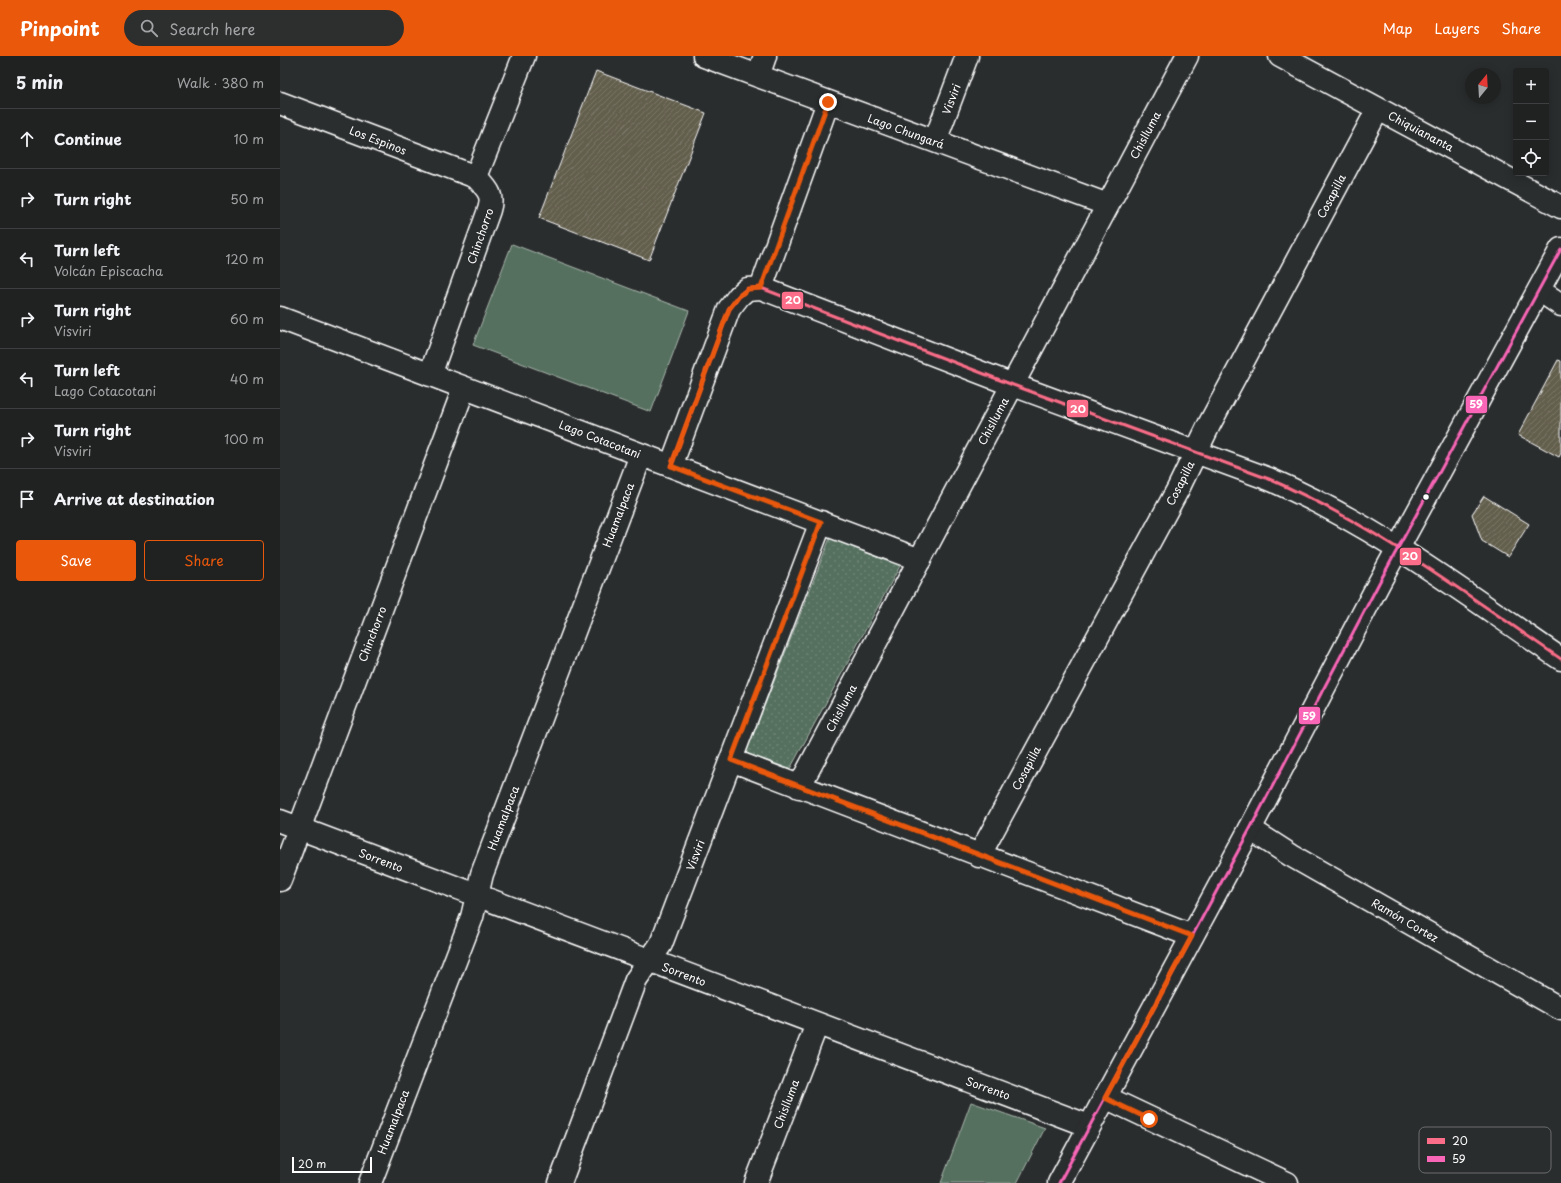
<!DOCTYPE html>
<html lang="en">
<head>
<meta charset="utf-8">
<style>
	:root { --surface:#202222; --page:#2d2f2f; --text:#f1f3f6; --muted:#a2a4a5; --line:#3d3f40; --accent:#ea580c }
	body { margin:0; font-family:"Playpen Sans",sans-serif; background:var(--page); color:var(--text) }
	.controls { position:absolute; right:12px; top:12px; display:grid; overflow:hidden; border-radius:4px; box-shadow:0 2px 10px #0003 }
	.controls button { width:36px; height:36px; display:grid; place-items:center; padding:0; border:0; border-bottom:1px solid var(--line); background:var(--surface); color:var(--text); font:20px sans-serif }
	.compass { position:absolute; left:1185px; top:12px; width:36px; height:36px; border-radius:50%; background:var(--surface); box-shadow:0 2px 10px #0003; rotate:18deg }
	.scale { position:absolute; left:12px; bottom:10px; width:80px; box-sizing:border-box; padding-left:4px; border:2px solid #fff; border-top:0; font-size:11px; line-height:14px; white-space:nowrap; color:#fff; -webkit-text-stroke:3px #2a2d2e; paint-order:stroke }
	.stop { position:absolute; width:12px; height:12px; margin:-9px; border:3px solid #ea580c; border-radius:50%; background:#fff }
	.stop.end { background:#ea580c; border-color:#fff; box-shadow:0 1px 4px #0008 }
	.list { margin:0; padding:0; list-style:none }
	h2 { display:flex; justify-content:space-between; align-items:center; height:52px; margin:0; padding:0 16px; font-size:17px }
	h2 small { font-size:13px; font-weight:400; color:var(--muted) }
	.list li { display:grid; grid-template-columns:26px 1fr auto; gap:12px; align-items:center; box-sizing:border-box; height:60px; padding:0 16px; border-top:1px solid var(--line) }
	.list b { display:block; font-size:15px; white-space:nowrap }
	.list p { margin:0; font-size:13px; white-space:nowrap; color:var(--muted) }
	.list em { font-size:13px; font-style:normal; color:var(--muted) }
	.actions { display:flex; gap:8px; padding:12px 16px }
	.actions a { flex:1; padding:9px 0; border:1px solid var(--accent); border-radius:4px; text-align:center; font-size:14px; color:var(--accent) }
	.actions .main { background:var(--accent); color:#fff }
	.icon { flex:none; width:22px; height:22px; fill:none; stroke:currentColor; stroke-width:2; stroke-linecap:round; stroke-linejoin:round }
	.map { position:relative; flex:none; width:1281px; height:1127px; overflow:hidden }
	header { display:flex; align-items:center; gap:24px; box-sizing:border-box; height:56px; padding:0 20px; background:var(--accent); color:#fff }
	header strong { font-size:19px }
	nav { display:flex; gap:22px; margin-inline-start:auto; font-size:14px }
	.search { width:280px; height:36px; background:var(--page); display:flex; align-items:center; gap:10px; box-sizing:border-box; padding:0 14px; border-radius:22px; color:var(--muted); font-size:15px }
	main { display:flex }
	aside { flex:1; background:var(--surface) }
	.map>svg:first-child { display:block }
	.grass { fill:#556f5e; stroke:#aab7ae }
	.park { fill:url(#park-dots); stroke:#aab7ae }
	.building { fill:url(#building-hatch); stroke:#fff }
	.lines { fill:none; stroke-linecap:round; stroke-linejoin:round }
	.street-casing { stroke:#fff; stroke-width:25 }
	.secondary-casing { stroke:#fff; stroke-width:25 }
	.street { stroke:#2a2d2e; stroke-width:22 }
	.secondary { stroke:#2a2d2e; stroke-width:22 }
	.bus-1-casing { stroke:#2a2d2e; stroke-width:6 }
	.bus-2-casing { stroke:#2a2d2e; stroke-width:6 }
	.bus-1 { stroke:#fb6d88; stroke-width:3 }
	.bus-2 { stroke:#fa66b7; stroke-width:3 }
	.route { stroke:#ea580c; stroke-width:5 }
	.bus-dot { fill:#fff; stroke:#2a2d2e; stroke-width:1.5 }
	.labels { text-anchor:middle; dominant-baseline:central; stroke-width:3; stroke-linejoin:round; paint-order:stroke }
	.street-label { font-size:11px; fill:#fff; stroke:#2a2d2e }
	.key { fill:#2a2d2e; stroke:#6a6c6d; stroke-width:1 }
	.key-label { font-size:11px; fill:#fff }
	.line-badge { stroke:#2a2d2e; stroke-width:1.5 }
	.badge-label { font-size:11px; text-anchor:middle; font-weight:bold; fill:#fff }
</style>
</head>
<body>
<header>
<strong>Pinpoint</strong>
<div class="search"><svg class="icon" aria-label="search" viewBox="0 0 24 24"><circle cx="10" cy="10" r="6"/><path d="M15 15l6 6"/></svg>Search here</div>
<nav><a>Map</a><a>Layers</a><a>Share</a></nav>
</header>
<main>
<aside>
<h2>5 min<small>Walk · 380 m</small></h2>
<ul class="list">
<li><svg class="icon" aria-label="ahead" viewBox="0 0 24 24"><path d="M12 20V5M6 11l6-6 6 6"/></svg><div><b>Continue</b></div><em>10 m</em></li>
<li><svg class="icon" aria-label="right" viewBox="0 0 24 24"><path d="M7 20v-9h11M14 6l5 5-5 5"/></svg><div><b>Turn right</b></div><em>50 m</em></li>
<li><svg class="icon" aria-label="left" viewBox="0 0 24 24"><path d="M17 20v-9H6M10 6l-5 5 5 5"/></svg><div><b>Turn left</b><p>Volcán Episcacha</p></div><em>120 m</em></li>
<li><svg class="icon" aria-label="right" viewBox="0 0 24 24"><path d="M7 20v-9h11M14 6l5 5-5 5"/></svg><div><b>Turn right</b><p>Visviri</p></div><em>60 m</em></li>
<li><svg class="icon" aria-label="left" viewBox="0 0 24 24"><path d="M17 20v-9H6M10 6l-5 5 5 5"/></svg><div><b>Turn left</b><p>Lago Cotacotani</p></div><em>40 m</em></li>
<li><svg class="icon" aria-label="right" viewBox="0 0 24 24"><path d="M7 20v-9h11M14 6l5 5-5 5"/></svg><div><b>Turn right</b><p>Visviri</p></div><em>100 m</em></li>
<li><svg class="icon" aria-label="arrive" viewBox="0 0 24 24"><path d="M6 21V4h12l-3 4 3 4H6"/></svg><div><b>Arrive at destination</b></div></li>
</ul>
<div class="actions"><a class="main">Save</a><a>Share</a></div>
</aside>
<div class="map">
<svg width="1281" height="1127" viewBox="0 0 1281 1127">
	<defs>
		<pattern id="park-dots" width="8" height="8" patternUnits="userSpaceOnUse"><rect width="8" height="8" fill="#556f5e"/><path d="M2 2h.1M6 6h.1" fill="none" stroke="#6e8576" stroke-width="1.8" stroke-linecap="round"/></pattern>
		<pattern id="building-hatch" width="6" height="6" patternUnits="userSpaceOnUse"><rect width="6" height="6" fill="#645e4d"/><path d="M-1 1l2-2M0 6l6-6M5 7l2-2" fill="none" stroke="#7b7668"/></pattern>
	</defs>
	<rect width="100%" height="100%" fill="#2a2d2e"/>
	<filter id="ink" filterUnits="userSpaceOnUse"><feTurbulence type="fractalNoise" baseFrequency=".025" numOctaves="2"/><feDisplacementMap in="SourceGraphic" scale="8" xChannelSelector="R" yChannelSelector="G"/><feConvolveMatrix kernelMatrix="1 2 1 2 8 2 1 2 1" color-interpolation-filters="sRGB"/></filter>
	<g filter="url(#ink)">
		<!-- grass -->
		<path class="grass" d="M232,188l177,67 -38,101 -178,-67z
			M691,1046l74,26 -28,55h-76z"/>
		<!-- park -->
		<path class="park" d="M550,482l70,28 -110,203 -44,-16z"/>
		<!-- building -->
		<path class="building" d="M316,15l110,42 -57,147 -110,-42z
			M1278,304l3,1v92l-2,4 -41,-22z
			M1204,440l45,28 -21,33 -26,-16 -10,-27z"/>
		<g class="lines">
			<defs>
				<path id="street" d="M424,0l404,149
					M1000,0l281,151
					M478,20l7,-20
					M0,47l196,74c11,12 18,17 13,33l-59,165
					M655,85l32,-85
					M196,121l48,-121
					M481,232l67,-186
					M1259,234l22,15
					M0,262l640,242
					M391,410l58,-157 10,-13 8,-7 14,-1 252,97 256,94c105,45 198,116 292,180
					M451,704l461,176
					M519,731l388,-731
					M0,765l809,305
					M970,773l42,27 269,153
					M699,800l199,-367 32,-66 168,-314
					M0,824l184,-492
					M825,1041l182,86
					M90,1127l102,-266 10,-43 159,-419
					M280,1127l76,-203 25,-36 160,-422
					M476,1127l61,-159"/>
				<path id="secondary" d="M779,1127l191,-354 129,-246 182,-334"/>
			</defs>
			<!-- street casing -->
			<use href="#street" class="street-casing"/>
			<!-- secondary casing -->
			<use href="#secondary" class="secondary-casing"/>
			<!-- street -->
			<use href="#street" class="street"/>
			<!-- secondary -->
			<use href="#secondary" class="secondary"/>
			<defs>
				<path id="bus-1" d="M391,410l58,-157 10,-13 8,-7 14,-1 252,97 256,94c105,45 198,116 292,180"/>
				<path id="bus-2" d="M779,1127l191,-354 129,-246 182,-334"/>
			</defs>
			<!-- bus-1 casing -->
			<use href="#bus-1" class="bus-1-casing"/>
			<!-- bus-2 casing -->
			<use href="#bus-2" class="bus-2-casing"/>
			<!-- bus-1 -->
			<use href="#bus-1" class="bus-1"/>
			<!-- bus-2 -->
			<use href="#bus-2" class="bus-2"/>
		</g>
	</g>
	<g class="lines" filter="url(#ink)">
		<!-- route -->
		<path class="route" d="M548,46l-67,186 -13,1 -9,7 -10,13 -58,157 150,56 -90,238 461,176 -87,162 44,21"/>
	</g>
	<!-- markers -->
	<circle class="bus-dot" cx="1146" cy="441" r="3.5"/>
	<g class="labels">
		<!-- street labels -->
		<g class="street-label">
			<text transform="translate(671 43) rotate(-69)">Visviri</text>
			<text transform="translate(626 75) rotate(20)">Lago Chungará</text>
			<text transform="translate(1141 75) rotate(28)">Chiquiananta</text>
			<text transform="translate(865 79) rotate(-62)">Chislluma</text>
			<text transform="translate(98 84) rotate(21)">Los Espinos</text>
			<text transform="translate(1051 140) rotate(-62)">Cosapilla</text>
			<text transform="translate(200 180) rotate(-71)">Chinchorro</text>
			<text transform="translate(713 365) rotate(-62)">Chislluma</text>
			<text transform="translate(320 383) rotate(21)">Lago Cotacotani</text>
			<text transform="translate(900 427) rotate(-63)">Cosapilla</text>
			<text transform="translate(338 459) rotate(-69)">Huamalpaca</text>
			<text transform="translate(92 578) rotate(-69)">Chinchorro</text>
			<text transform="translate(561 652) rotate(-62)">Chislluma</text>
			<text transform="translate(746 712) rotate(-62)">Cosapilla</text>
			<text transform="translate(223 762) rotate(-69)">Huamalpaca</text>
			<text transform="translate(415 799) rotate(-69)">Visviri</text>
			<text transform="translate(101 804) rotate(21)">Sorrento</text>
			<text transform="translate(1125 864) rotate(30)">Ramón Cortez</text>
			<text transform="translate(404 918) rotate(21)">Sorrento</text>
			<text transform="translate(708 1032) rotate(20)">Sorrento</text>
			<text transform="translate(506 1048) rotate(-69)">Chislluma</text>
			<text transform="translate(113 1066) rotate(-69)">Huamalpaca</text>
		</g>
	</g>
	<!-- legend -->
	<rect x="1139" y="1071" width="132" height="46" rx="6" class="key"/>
	<rect x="1147" y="1082" width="18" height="6" fill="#fb6d88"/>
	<rect x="1147" y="1100" width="18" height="6" fill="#fa66b7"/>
	<g class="key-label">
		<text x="1172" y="1089">20</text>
		<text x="1172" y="1107">59</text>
	</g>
	<g class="line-badge">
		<rect x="501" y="235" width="23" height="19" rx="4" fill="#fb6d88"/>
		<rect x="1185" y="339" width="23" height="19" rx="4" fill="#fa66b7"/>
		<rect x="786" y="343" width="23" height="19" rx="4" fill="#fb6d88"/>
		<rect x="1119" y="491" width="23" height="19" rx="4" fill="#fb6d88"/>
		<rect x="1018" y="650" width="23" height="19" rx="4" fill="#fa66b7"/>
	</g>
	<g class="badge-label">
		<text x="513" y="248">20</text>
		<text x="1196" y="352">59</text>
		<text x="798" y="357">20</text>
		<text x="1130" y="504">20</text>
		<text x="1029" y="664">59</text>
	</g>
</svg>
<div class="controls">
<button>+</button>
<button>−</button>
<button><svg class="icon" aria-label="locate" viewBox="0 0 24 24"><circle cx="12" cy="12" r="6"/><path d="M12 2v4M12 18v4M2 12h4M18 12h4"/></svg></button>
</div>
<svg class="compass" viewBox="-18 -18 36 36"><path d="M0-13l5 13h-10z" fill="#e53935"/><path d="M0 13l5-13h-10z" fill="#a2a4a5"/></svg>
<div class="scale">20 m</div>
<div class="stop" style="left:869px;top:1063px"></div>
<div class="stop end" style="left:548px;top:46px"></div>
</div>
</main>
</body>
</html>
